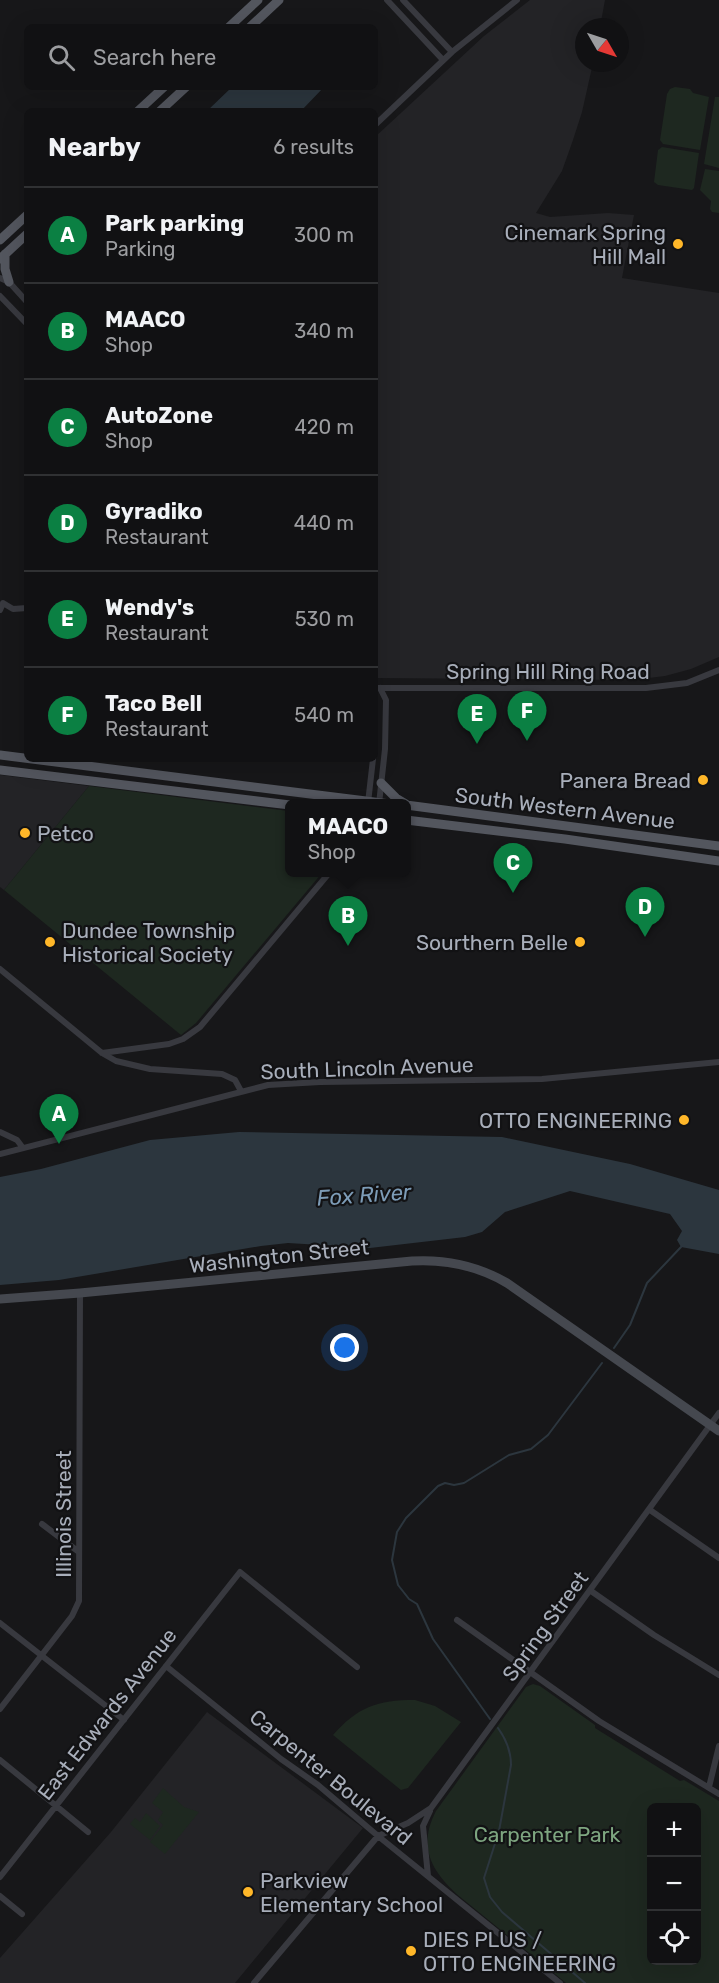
<!DOCTYPE html>
<html lang="en">
<head>
<meta charset="utf-8">
<style>
	:root { --surface:#111113; --page:#1a1a1c; --text:#f1f3f6; --muted:#9c9da0; --line:#303133; --accent:#0b8043 }
	body { margin:0; font-family:Rubik,sans-serif; background:var(--page); color:var(--text) }
	.controls { position:absolute; right:18px; bottom:18px; display:grid; overflow:hidden; border-radius:9px; box-shadow:0 6px 24px #0002 }
	.controls button { width:54px; height:54px; display:grid; place-items:center; padding:0; border:0; border-bottom:2px solid var(--line); background:var(--surface); color:var(--text); font:30px sans-serif }
	.compass { position:absolute; left:575px; top:18px; width:54px; height:54px; border-radius:50%; background:var(--surface); box-shadow:0 6px 24px #0002; rotate:129deg }
	.you { position:absolute; left:345px; top:1348px; width:21px; height:21px; margin:-15px; border:4px solid #fff; border-radius:50%; background:#1a73e8; box-shadow:0 0 0 9px #1a73e833 }
	.badge { display:grid; place-items:center; width:39px; height:39px; border-radius:50%; background:var(--accent); color:#fff; font-size:20px; font-weight:700 }
	.pin { position:absolute; translate:-50% -50px; filter:drop-shadow(0 2px 3px #0008) }
	.pin::after { content:''; position:absolute; top:32px; width:21px; height:18px; background:inherit; clip-path:polygon(0 0,100% 0,50% 100%) }
	.popup { position:absolute; left:285px; top:799px; width:126px; height:78px; box-sizing:border-box; display:grid; place-content:center; border-radius:9px; background:var(--surface); filter:drop-shadow(0 2px 4px #0005); font-size:20px; white-space:nowrap; color:var(--muted) }
	.popup b { font-size:22px; color:var(--text) }
	.popup::after { content:''; position:absolute; left:50%; top:100%; margin-left:-12px; border:12px solid transparent; border-top-color:var(--surface) }
	.list { margin:0; padding:0; list-style:none }
	h2 { display:flex; justify-content:space-between; align-items:center; height:78px; margin:0; padding:0 24px; font-size:26px }
	h2 small { font-size:20px; font-weight:400; color:var(--muted) }
	.list li { display:grid; grid-template-columns:39px 1fr auto; gap:18px; align-items:center; box-sizing:border-box; height:96px; padding:0 24px; border-top:2px solid var(--line) }
	.list b { display:block; font-size:22px; white-space:nowrap }
	.list p { margin:0; font-size:20px; white-space:nowrap; color:var(--muted) }
	.list em { font-size:20px; font-style:normal; color:var(--muted) }
	.icon { flex:none; width:33px; height:33px; fill:none; stroke:currentColor; stroke-width:2; stroke-linecap:round; stroke-linejoin:round }
	.map { position:relative; flex:none; width:719px; height:1983px; overflow:hidden }
	.search { position:absolute; background:var(--surface); box-shadow:0 6px 24px #0002; left:24px; top:24px; width:354px; height:66px; display:flex; align-items:center; gap:15px; box-sizing:border-box; padding:0 21px; border-radius:9px; color:var(--muted); font-size:22px }
	.panel { position:absolute; background:var(--surface); box-shadow:0 6px 24px #0002; left:24px; top:108px; width:354px; height:654px; border-radius:9px }
	.map>svg:first-child { display:block }
	.built { fill:#232326 }
	.green { fill:#1e2820; fill-rule:evenodd }
	.water { fill:#2c363e }
	.lines { fill:none; stroke-linecap:round; stroke-linejoin:round }
	.stream { stroke:#2c363e; stroke-width:2 }
	.street { stroke:#38393f; stroke-width:6 }
	.secondary { stroke:#45484f; stroke-width:9 }
	.primary { stroke:#53565e; stroke-width:9 }
	.poi-dot { fill:#ffb729; stroke:#121214; stroke-width:2 }
	.labels { text-anchor:middle; dominant-baseline:central; stroke-width:4.5; stroke-linejoin:round; paint-order:stroke }
	.poi-label { font-size:21px; fill:#a8aeba; stroke:#121214; text-anchor:end }
	.street-label { font-size:21px; fill:#a8aeba; stroke:#121214 }
	.park-label { font-size:21px; fill:#7ea680; stroke:#121214 }
	.water-label { font-size:22px; font-style:italic; fill:#7d9cb7; stroke:#121214 }
</style>
</head>
<body>
<div class="map">
<svg width="719" height="1983" viewBox="0 0 719 1983">
	<rect width="100%" height="100%" fill="#171719"/>
	<!-- built -->
	<path class="built" d="M530,0h75l-5,27h-16v36h9l-11,49 -9,28 -11,31 -26,42 14,4 58,-4 26,2 -12,63 97,15v364l-28,12 -26,7 -33,4 -257,-2v-541l109,-101z
		M0,775l89,11 -85,104 -4,-3z
		M207,1712l156,116 -128,155h-235v-25l111,-126z"/>
	<!-- green -->
	<path class="green" d="M675,87l15,2 3,4 16,4 -9,53 -37,-6 -3,-4 7,-46 3,-5z
		M715,97h4v71l-15,-4z
		M662,147l37,6 -5,35 -2,2 -34,-5 -4,-3 4,-32z
		M705,169l14,2v42l-7,-1 -2,-3 1,-8 -11,-11z
		M89,786l200,25 1,61 32,1 -126,150 -15,12 -177,-145z
		M533,1684l7,2 55,39v3l85,53 4,-1 35,21v182h-153l-107,-87c-27,-24 -42,-49 -23,-85l90,-124zM652,1808h44v152h-44z
		M415,1700l20,6 26,16 -53,66 -7,2 -68,-55c25,-28 44,-35 82,-35z
		M163,1788l21,19 15,5 -34,42 -15,-12 13,-17 -5,-5 5,-8 -11,-9z
		M146,1813l14,13 -10,14 -20,-16 5,-6 5,4z"/>
	<!-- water -->
	<path class="water" d="M232,87h92l-23,24h-94z
		M239,1132l263,5 128,27 89,26v64l-38,-7 -4,-7 5,-9 -12,-17 -100,-23 -65,21 -23,20 -17,5 -95,11 -82,-5 -27,3 -202,34 -59,5v-108l41,-8 109,-29z"/>
	<g class="lines">
		<!-- stream -->
		<path class="stream" d="M614,1348l16,-23 17,-42 34,-36
			M490,1719l-57,-80 -16,-35 -8,-5 -11,-14 -6,-25 5,-28 9,-14 32,-32 7,-3 9,2 10,-2 45,-28 22,-6 17,-14 54,-72
			M498,1728c8,11 13,23 13,37l-12,66 -15,47 6,19 12,15 83,71"/>
		<!-- street -->
		<path class="street" d="M387,0l56,60
			M403,0l49,52
			M375,125l77,-73 65,-52
			M0,278l9,4 18,20
			M0,296l27,28
			M0,610l3,-7 10,6 14,-1
			M375,688h271l41,-5 32,-13
			M368,803l5,-44
			M379,804l6,-55 1,-49 -6,-12
			M0,969l102,84 14,8 34,8 72,5 13,6 6,11
			M102,1053l67,-9 14,-5 17,-12 130,-155
			M0,1132l17,8 6,8
			M0,1154l268,-69 52,-3 222,-3 177,-17
			M650,1510l69,48
			M42,1524l37,28
			M591,1591l63,44 65,40
			M457,1620l142,101 120,73
			M0,1623l124,97
			M166,1666l115,93 37,26 60,51 182,147
			M0,1709l72,-93 7,-15 1,-308
			M0,1760l88,72
			M709,1787l10,-41
			M428,1876l-5,-50 7,-15
			M0,1877l240,-305 117,95
			M0,1896l22,18
			M254,1983l124,-147 30,-13 23,-15 288,-395"/>
		<!-- secondary -->
		<path class="secondary" d="M0,1299l80,-6 332,-32c34,-2 66,5 95,22l212,148"/>
		<!-- primary -->
		<path class="primary" d="M229,27l29,-27
			M250,27l29,-27
			M138,111l26,-24
			M160,111l26,-24
			M0,240l27,-25
			M5,254v15l4,13
			M0,259l27,-25
			M0,755l390,49
			M0,770l290,35
			M381,783l15,15 10,6
			M406,805l313,41
			M406,820l159,19 154,22"/>
	</g>
	<!-- markers -->
	<g class="poi-dot">
		<circle cx="678" cy="244" r="6"/>
		<circle cx="703" cy="780" r="6"/>
		<circle cx="25" cy="833" r="6"/>
		<circle cx="50" cy="942" r="6"/>
		<circle cx="580" cy="942" r="6"/>
		<circle cx="684" cy="1120" r="6"/>
		<circle cx="248" cy="1892" r="6"/>
		<circle cx="411" cy="1951" r="6"/>
	</g>
	<g class="labels">
		<!-- poi labels -->
		<g class="poi-label">
			<text x="666" y="232">Cinemark Spring<tspan x="666" dy="24">Hill Mall</tspan></text>
			<text x="691" y="780">Panera Bread</text>
			<text x="37" y="833" text-anchor="start">Petco</text>
			<text x="62" y="930" text-anchor="start">Dundee Township<tspan x="62" dy="24">Historical Society</tspan></text>
			<text x="568" y="942">Sourthern Belle</text>
			<text x="672" y="1120">OTTO ENGINEERING</text>
			<text x="260" y="1880" text-anchor="start">Parkview<tspan x="260" dy="24">Elementary School</tspan></text>
			<text x="423" y="1939" text-anchor="start">DIES PLUS /<tspan x="423" dy="24">OTTO ENGINEERING</tspan></text>
		</g>
		<!-- street labels -->
		<g class="street-label">
			<text x="548" y="671">Spring Hill Ring Road</text>
			<text transform="translate(565 808) rotate(7)">South Western Avenue</text>
			<text transform="translate(367 1068) rotate(-2)">South Lincoln Avenue</text>
			<text transform="translate(279 1256) rotate(-6)">Washington Street</text>
			<text transform="translate(63 1514) rotate(-90)">Illinois Street</text>
			<text transform="translate(545 1626) rotate(-54)">Spring Street</text>
			<text transform="translate(107 1714) rotate(-52)">East Edwards Avenue</text>
			<text transform="translate(331 1777) rotate(39)">Carpenter Boulevard</text>
		</g>
		<!-- park labels -->
		<g class="park-label">
			<text x="547" y="1834">Carpenter Park</text>
		</g>
		<!-- water labels -->
		<g class="water-label">
			<text transform="translate(364 1195) rotate(-4)">Fox River</text>
		</g>
	</g>
</svg>
<div class="controls">
<button>+</button>
<button>−</button>
<button><svg class="icon" aria-label="locate" viewBox="0 0 24 24"><circle cx="12" cy="12" r="6"/><path d="M12 2v4M12 18v4M2 12h4M18 12h4"/></svg></button>
</div>
<svg class="compass" viewBox="-18 -18 36 36"><path d="M0-13l5 13h-10z" fill="#e53935"/><path d="M0 13l5-13h-10z" fill="#9c9da0"/></svg>
<div class="you"></div>
<div class="pin badge" style="left:59px;top:1144px">A</div>
<div class="pin badge" style="left:348px;top:946px">B</div>
<div class="popup"><b>MAACO</b>Shop</div>
<div class="pin badge" style="left:513px;top:893px">C</div>
<div class="pin badge" style="left:645px;top:937px">D</div>
<div class="pin badge" style="left:477px;top:744px">E</div>
<div class="pin badge" style="left:527px;top:741px">F</div>
<div class="search"><svg class="icon" aria-label="search" viewBox="0 0 24 24"><circle cx="10" cy="10" r="6"/><path d="M15 15l6 6"/></svg>Search here</div>
<section class="panel">
<h2>Nearby<small>6 results</small></h2>
<ul class="list">
<li><span class="badge">A</span><div><b>Park parking</b><p>Parking</p></div><em>300 m</em></li>
<li><span class="badge">B</span><div><b>MAACO</b><p>Shop</p></div><em>340 m</em></li>
<li><span class="badge">C</span><div><b>AutoZone</b><p>Shop</p></div><em>420 m</em></li>
<li><span class="badge">D</span><div><b>Gyradiko</b><p>Restaurant</p></div><em>440 m</em></li>
<li><span class="badge">E</span><div><b>Wendy's</b><p>Restaurant</p></div><em>530 m</em></li>
<li><span class="badge">F</span><div><b>Taco Bell</b><p>Restaurant</p></div><em>540 m</em></li>
</ul>
</section>
</div>
</body>
</html>
